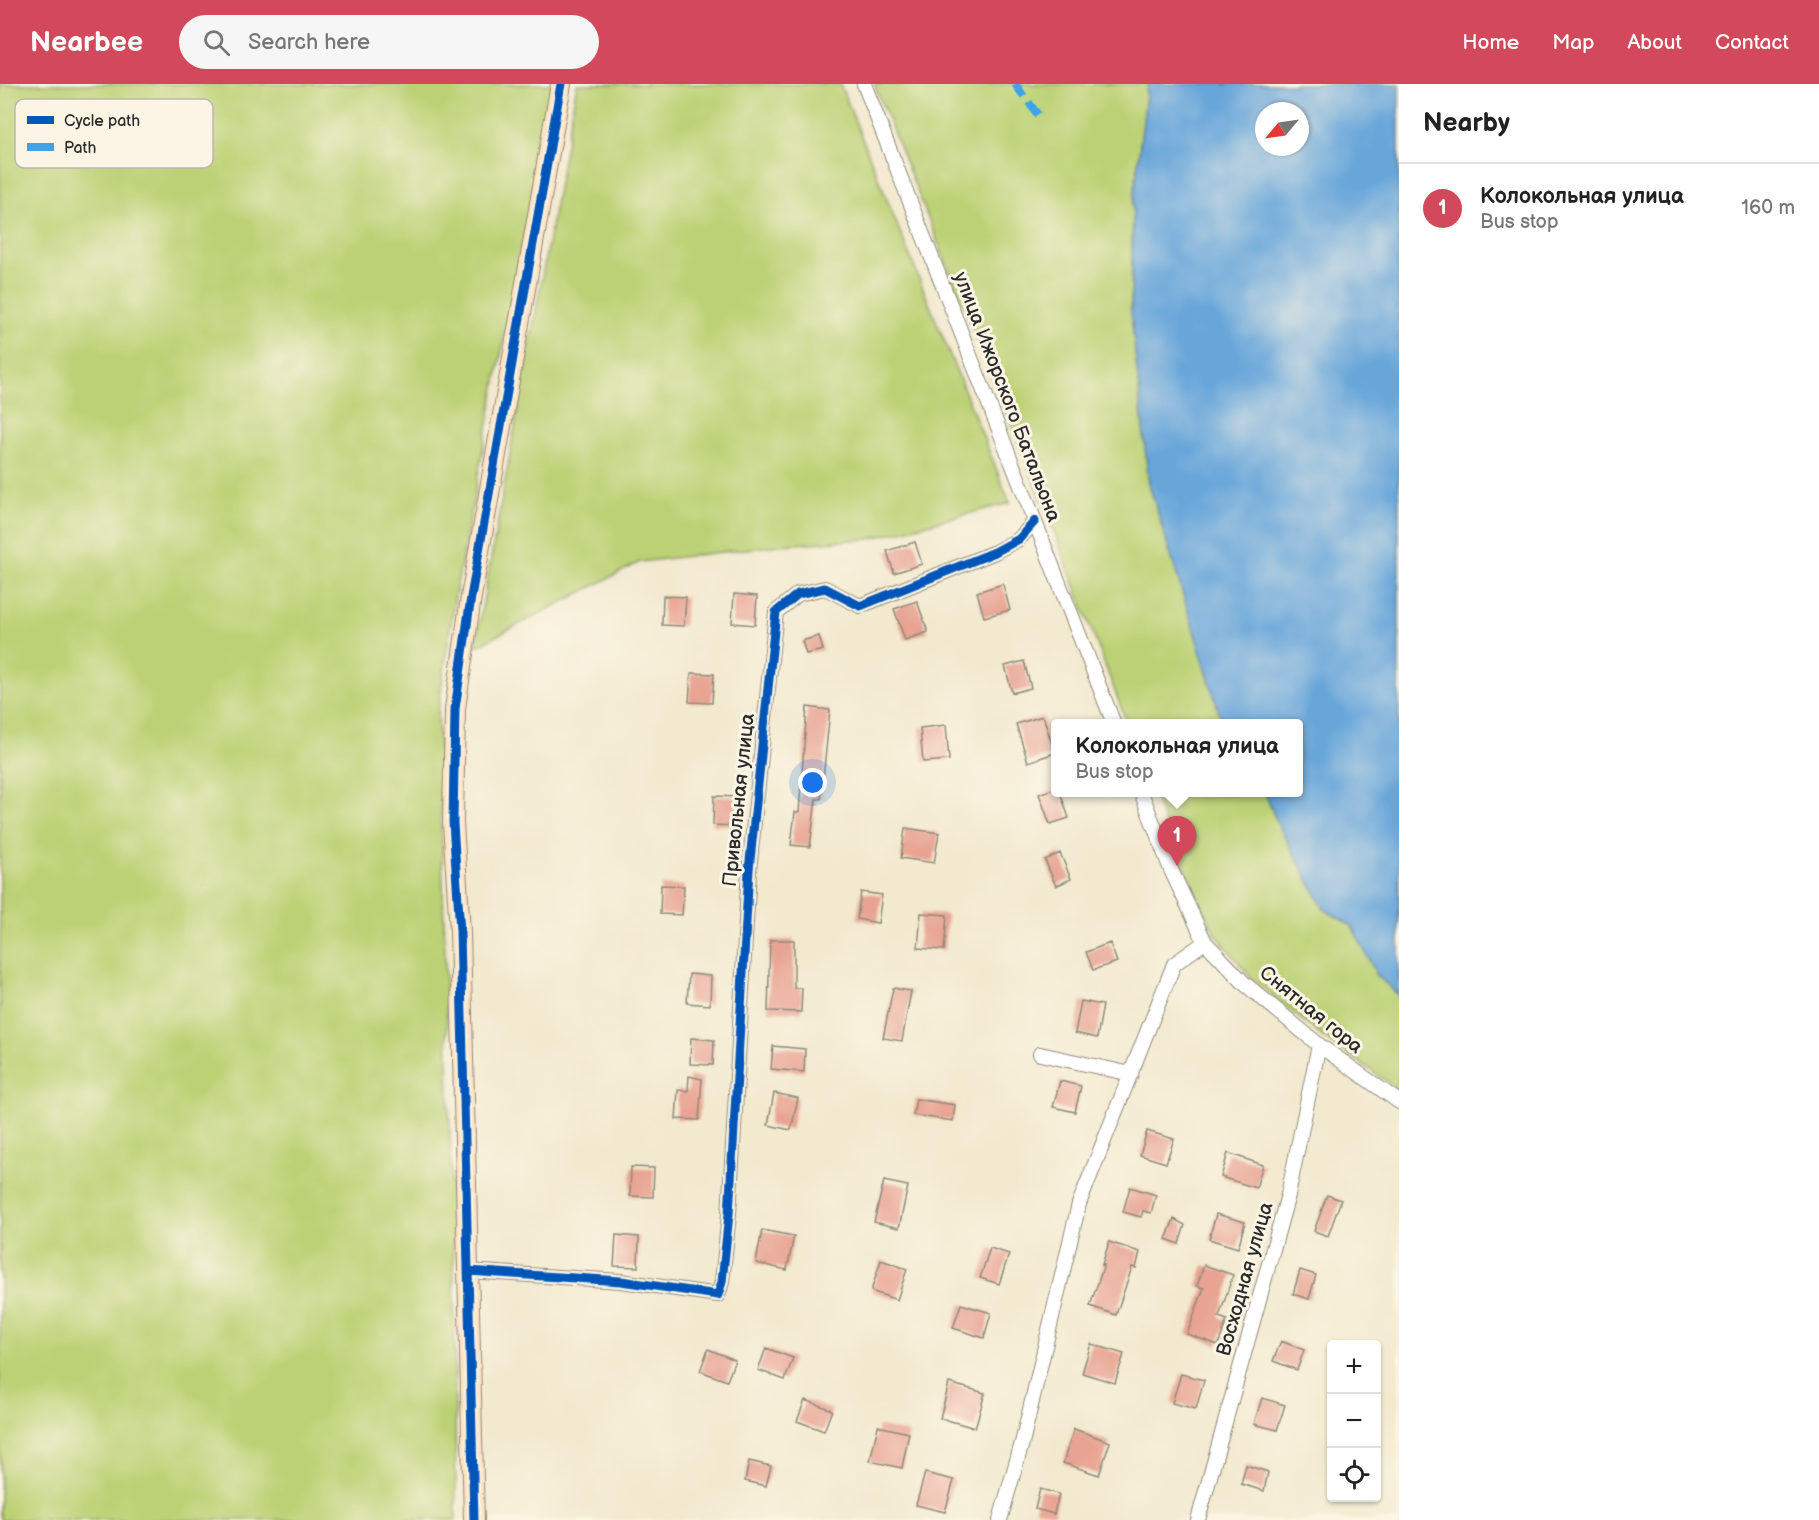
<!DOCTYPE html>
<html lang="en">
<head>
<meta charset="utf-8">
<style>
	:root { --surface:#fff; --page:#f6f6f6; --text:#222; --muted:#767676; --line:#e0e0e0; --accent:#d1495b }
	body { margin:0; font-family:"Balsamiq Sans",sans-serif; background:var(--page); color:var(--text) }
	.controls { position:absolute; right:18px; bottom:18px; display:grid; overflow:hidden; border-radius:6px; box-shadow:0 2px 4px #0004 }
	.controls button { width:54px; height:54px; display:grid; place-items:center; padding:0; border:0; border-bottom:2px solid var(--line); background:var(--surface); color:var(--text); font:30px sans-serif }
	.compass { position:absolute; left:1255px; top:18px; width:54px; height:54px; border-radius:50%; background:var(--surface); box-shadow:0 2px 4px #0004; rotate:241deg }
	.you { position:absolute; left:813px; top:699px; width:21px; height:21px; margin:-15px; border:4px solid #fff; border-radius:50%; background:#1a73e8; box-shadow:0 0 0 9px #1a73e833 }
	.badge { display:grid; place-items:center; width:39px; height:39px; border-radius:50%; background:var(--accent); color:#fff; font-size:20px; font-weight:700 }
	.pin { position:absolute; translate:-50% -50px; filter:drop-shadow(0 2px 3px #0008) }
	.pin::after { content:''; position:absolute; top:32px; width:21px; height:18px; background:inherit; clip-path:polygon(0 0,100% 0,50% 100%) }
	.popup { position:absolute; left:1051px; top:635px; width:252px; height:78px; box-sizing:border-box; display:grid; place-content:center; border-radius:6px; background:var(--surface); filter:drop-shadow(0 2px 4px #0005); font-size:20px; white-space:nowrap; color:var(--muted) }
	.popup b { font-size:22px; color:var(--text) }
	.popup::after { content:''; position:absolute; left:50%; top:100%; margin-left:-12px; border:12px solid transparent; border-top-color:var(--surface) }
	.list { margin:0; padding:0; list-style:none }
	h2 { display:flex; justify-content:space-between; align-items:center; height:78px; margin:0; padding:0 24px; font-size:26px }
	h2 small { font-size:20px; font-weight:400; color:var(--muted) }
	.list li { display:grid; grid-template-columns:39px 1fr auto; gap:18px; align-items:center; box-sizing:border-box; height:90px; padding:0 24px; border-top:2px solid var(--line) }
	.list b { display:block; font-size:22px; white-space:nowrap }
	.list p { margin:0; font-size:20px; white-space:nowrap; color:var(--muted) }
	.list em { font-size:20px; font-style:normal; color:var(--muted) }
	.icon { flex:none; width:33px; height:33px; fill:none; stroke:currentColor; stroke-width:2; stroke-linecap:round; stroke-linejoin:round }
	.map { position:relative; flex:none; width:1399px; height:1436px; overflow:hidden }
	header { display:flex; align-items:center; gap:36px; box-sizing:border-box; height:84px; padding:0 30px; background:var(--accent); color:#fff }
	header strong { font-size:28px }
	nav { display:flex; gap:33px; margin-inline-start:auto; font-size:21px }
	.search { width:420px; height:54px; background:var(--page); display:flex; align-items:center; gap:15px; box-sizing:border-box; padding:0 21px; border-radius:33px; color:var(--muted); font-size:22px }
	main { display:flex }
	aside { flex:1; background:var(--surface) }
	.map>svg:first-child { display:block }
	.green { fill:#bcd175; stroke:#747e50; stroke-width:1.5 }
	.water { fill:#67a6da; stroke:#496882; stroke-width:1.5; fill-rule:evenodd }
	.building { fill:#e8a392 }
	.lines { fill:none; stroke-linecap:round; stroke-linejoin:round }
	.street-casing { stroke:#8e8a7c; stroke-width:16 }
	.secondary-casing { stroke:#8e8a7c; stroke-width:22 }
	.street { stroke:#fff; stroke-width:14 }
	.secondary { stroke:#ffe4c6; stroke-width:20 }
	.quiet { stroke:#3ea3eb; stroke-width:8; stroke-dasharray:15 8; stroke-linecap:butt }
	.cycleway-casing { stroke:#fcf5e5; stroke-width:13 }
	.cycleway { stroke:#0057b8; stroke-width:9 }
	.labels { text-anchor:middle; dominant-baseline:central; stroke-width:6; stroke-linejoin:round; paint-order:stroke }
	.street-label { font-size:20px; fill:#2b2b2b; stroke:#fcf5e5 }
	.key { fill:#fcf5e5; stroke:#bdb8ad; stroke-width:1.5 }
	.key-label { font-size:16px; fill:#2b2b2b }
</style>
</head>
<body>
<header>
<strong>Nearbee</strong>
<div class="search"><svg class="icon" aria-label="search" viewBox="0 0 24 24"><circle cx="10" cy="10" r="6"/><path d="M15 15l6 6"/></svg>Search here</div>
<nav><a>Home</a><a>Map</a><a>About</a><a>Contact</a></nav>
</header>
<main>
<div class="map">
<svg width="1399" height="1436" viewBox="0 0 1399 1436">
	<rect width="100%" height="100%" fill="#fcf5e5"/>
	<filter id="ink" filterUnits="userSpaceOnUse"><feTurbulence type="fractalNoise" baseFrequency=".0167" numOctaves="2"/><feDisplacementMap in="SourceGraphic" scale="12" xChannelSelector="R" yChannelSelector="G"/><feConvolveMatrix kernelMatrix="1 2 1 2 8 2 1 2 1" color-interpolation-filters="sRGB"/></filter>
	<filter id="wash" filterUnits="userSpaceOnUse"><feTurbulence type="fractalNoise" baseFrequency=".008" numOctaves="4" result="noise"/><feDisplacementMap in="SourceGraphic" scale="24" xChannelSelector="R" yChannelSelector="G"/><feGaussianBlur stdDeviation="1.35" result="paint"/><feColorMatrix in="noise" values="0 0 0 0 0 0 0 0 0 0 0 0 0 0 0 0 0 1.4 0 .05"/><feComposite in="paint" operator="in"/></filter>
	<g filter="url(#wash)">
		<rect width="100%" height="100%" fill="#f2e9ce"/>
		<!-- green -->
		<path class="green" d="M0,0h553l-97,506 -18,121 16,566 2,243h-456z
			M577,0h263l170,419 -141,36 -90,6 -139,17 -165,85z
			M874,0h275l-2,3 -14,119 -2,107 18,171 74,239h-96l-79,-208z
			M1153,709h112l12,29 47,87 28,17 25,49 22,21v94l-76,-53 -72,-59 -36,-45 -45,-97z"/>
		<!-- water -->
		<path class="water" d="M1149,0h250v912l-22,-21 -25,-49 -28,-17 -47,-87 -12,-29 33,-1v-68l-76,-2 -73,-238 -18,-171 2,-107 14,-119zM1264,27h36v36h-36z"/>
		<g id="blocks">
			<!-- building -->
			<path class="building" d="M915,458l7,22 -28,9 -7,-22z
				M1003,500l7,26 -26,7 -7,-25z
				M734,510l23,2 -2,29 -23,-2z
				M663,512l23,1 -2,29 -22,-1z
				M917,517l11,31 -23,8 -11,-31z
				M819,552l4,14 -17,4 -4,-13z
				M1024,577l7,27 -19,5 -7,-27z
				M691,589l23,1 -2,29 -23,-1z
				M807,623l23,3 -9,89h-5l-6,48 -19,-2 4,-33h4z
				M1043,632l12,37 -27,9 -12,-38z
				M946,641l3,35 -26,2 -3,-34z
				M1056,704v4h4l9,26 -19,6 -11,-30z
				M714,712l23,1 -1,29 -23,-1z
				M905,744l34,5 -5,30 -33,-5z
				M1060,769l11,26 -15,7 -11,-26z
				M661,801l23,1 -2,29 -22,-1z
				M861,808l21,3 -4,28 -21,-4z
				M921,829l26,2 -3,35 -26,-2z
				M770,856h24v48h8l-1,24 -33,-1z
				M1110,859l7,19 -24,8 -7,-18z
				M689,890l22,2 -1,29 -23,-2z
				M893,904l18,3 -9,50 -19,-3z
				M1081,917l22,4 -6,33 -22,-5z
				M691,954l23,2 -1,25 -23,-1z
				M773,962l32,3 -1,23 -33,-3z
				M689,992l13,3 -3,41 -23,-1 2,-29 10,1z
				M1060,997l21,5 -6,26 -22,-5z
				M774,1009l24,5 -7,32 -23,-5z
				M916,1015l39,6 -2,16 -40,-6z
				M1147,1047l27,8 -8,24 -26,-8z
				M1228,1069l35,12 -7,23 -35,-11z
				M631,1083l23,1 -1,29 -23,-1z
				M884,1097l24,5 -9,42 -25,-6z
				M1130,1103l26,8 -5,18 -8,-2 -2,6 -18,-5z
				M1327,1111l14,5 -13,36 -14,-5z
				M1216,1130l29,8 -7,26 -29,-9z
				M1174,1135l11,6 -6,19 -13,-5z
				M762,1146l32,6 -7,34 -31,-7z
				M616,1151l23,2 -1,30 -24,-1z
				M1109,1158l31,10 -4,16 -4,-1 -16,48 -26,-9 14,-41h-2z
				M990,1164l19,6 -10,30 -19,-6z
				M881,1176l26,9 -10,31 -26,-9z
				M1204,1181l29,10 -14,42 8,3 -9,25 -31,-11 17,-46 -7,-2z
				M1300,1186l16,5 -7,24 -16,-5z
				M961,1220l30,9 -7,25 -31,-10z
				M1281,1257l23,9 -7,20 -24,-9z
				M1091,1260l33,10 -9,29 -33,-10z
				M766,1264l27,10 -8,22 -27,-10z
				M708,1265l27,11 -8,21 -27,-10z
				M1181,1290l23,6 -8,29 -24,-6z
				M949,1299l36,10 -10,35 -35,-10z
				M1262,1314l23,7 -8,25 -23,-6z
				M805,1316l27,10 -8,21 -27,-10z
				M878,1342l31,7 -7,35 -32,-7z
				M1074,1345l36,13 -11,33 -36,-12z
				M749,1377l22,5 -5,20 -21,-5z
				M1246,1381l22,7 -4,19 -23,-7z
				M925,1389l29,7 -9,32 -29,-7z
				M1040,1405l19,5 -5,20 -19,-5z"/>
		</g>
	</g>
	<g filter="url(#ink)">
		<use href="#blocks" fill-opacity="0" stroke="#8e8a7c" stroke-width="1.5"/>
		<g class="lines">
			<defs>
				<path id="street" d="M864,0l250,640
					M1141,708l30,78 34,72 40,42 74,61 80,57
					M1040,970l91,20
					M468,1187l153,10 97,14 4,-13 7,-68 20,-344 27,-258 22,-18 27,-6 35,18 135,-54 24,-13 16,-18
					M1000,1436l22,-77 57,-239 95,-240 31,-22
					M1198,1436l90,-325 31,-150"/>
				<path id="secondary" d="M474,1436l-14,-589 -7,-108 2,-114 16,-112 90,-513"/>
			</defs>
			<!-- street casing -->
			<use href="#street" class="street-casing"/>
			<!-- secondary casing -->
			<use href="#secondary" class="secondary-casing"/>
			<!-- street -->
			<use href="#street" class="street"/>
			<!-- secondary -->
			<use href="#secondary" class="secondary"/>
			<!-- quiet -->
			<path class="quiet" d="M1015,0l26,35"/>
			<defs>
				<path id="cycleway" d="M468,1187l153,10 97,14 4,-13 7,-68 20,-344 27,-258 22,-18 27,-6 35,18 135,-54 24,-13 16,-18
					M474,1436l-14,-589 -7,-108 2,-114 16,-112 90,-513"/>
			</defs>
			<!-- cycleway casing -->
			<use href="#cycleway" class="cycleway-casing"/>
			<!-- cycleway -->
			<use href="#cycleway" class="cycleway"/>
		</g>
	</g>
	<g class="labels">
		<!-- street labels -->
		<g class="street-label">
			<text transform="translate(1007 313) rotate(69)">улица Ижорского Батальона</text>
			<text transform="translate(739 716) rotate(-84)">Привольная улица</text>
			<text transform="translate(1311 926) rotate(39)">Снятная гора</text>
			<text transform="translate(1245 1195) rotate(-74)">Восходная улица</text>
		</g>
	</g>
	<!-- legend -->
	<rect x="15" y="15" width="198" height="69" rx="9" class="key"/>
	<rect x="27" y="32" width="27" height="8" fill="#0057b8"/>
	<rect x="27" y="59" width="27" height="8" fill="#3ea3eb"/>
	<g class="key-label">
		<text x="64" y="42">Cycle path</text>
		<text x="64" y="69">Path</text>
	</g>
</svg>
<div class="controls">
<button>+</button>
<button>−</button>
<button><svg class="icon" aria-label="locate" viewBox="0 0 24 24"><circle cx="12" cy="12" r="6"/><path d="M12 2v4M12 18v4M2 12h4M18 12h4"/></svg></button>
</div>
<svg class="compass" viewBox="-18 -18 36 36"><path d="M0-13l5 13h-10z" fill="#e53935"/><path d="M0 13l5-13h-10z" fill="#767676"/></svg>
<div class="you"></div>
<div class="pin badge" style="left:1177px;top:782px">1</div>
<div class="popup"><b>Колокольная улица</b>Bus stop</div>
</div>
<aside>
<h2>Nearby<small></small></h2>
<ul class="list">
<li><span class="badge">1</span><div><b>Колокольная улица</b><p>Bus stop</p></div><em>160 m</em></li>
</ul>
</aside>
</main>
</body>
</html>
